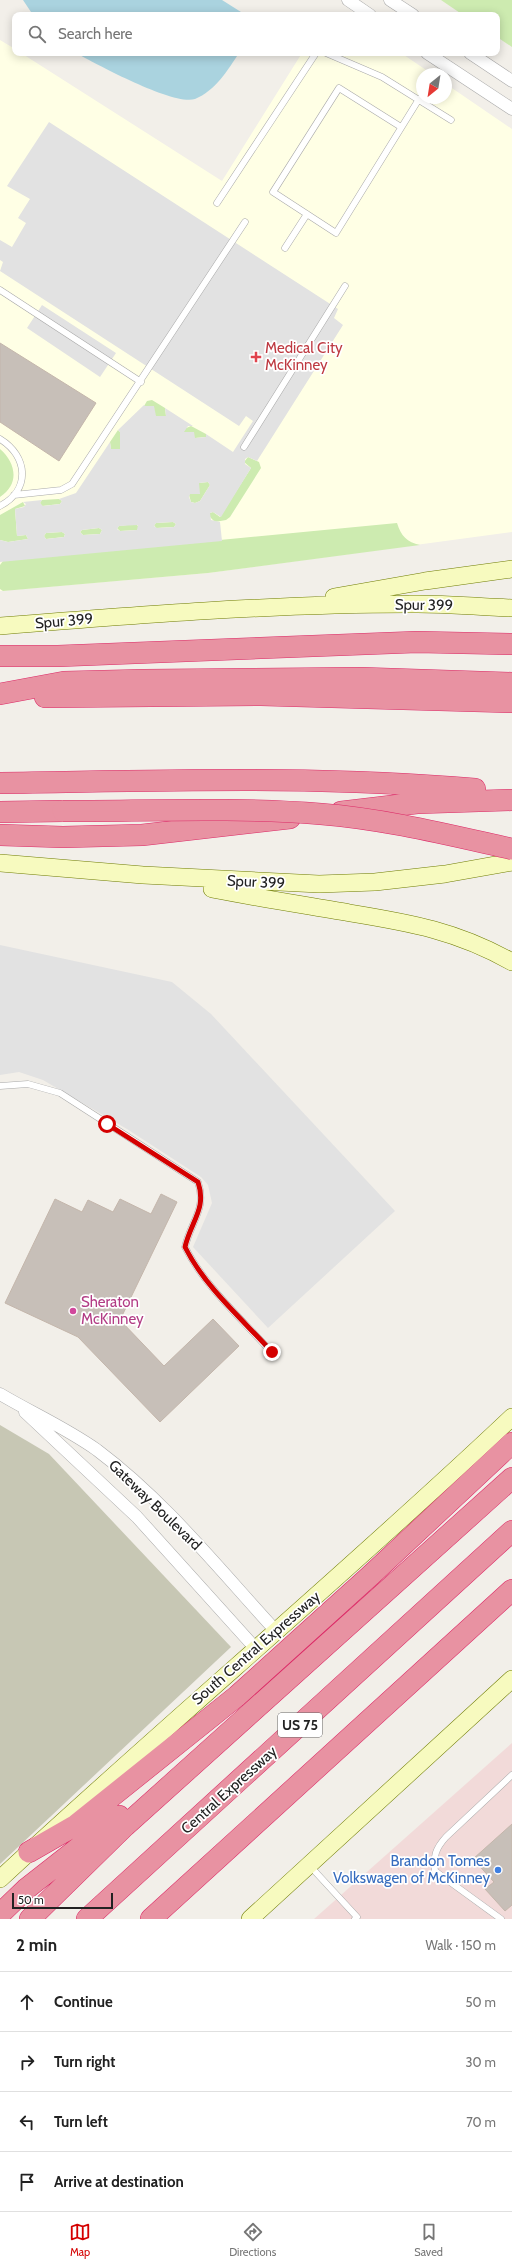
<!DOCTYPE html>
<html lang="en">
<head>
<meta charset="utf-8">
<style>
	:root { --surface:#fff; --page:#f6f6f6; --text:#222; --muted:#767676; --line:#e0e0e0; --accent:#d40000 }
	body { margin:0; font-family:Cabin,sans-serif; background:var(--page); color:var(--text) }
	.compass { position:absolute; left:416px; top:68px; width:36px; height:36px; border-radius:50%; background:var(--surface); box-shadow:0 2px 10px #0003; rotate:210deg }
	.scale { position:absolute; left:12px; bottom:10px; width:101px; box-sizing:border-box; padding-left:4px; border:2px solid #222; border-top:0; font-size:11px; line-height:14px; white-space:nowrap; color:#222; -webkit-text-stroke:3px #fff; paint-order:stroke }
	.stop { position:absolute; width:12px; height:12px; margin:-9px; border:3px solid #d40000; border-radius:50%; background:#fff }
	.stop.end { background:#d40000; border-color:#fff; box-shadow:0 1px 4px #0008 }
	.list { margin:0; padding:0; list-style:none }
	h2 { display:flex; justify-content:space-between; align-items:center; height:52px; margin:0; padding:0 16px; font-size:17px }
	h2 small { font-size:13px; font-weight:400; color:var(--muted) }
	.list li { display:grid; grid-template-columns:26px 1fr auto; gap:12px; align-items:center; box-sizing:border-box; height:60px; padding:0 16px; border-top:1px solid var(--line) }
	.list b { display:block; font-size:15px; white-space:nowrap }
	.list em { font-size:13px; font-style:normal; color:var(--muted) }
	.icon { flex:none; width:22px; height:22px; fill:none; stroke:currentColor; stroke-width:2; stroke-linecap:round; stroke-linejoin:round }
	.map { position:relative; flex:none; width:512px; height:1919px; overflow:hidden }
	.search { position:absolute; background:var(--surface); box-shadow:0 2px 10px #0003; left:12px; right:12px; top:12px; height:44px; display:flex; align-items:center; gap:10px; box-sizing:border-box; padding:0 14px; border-radius:8px; color:var(--muted); font-size:15px }
	.sheet { height:292px; background:var(--surface) }
	nav { display:flex; justify-content:space-around; align-items:center; box-sizing:border-box; height:56px; border-top:1px solid var(--line); background:var(--surface); font-size:11px; color:var(--muted) }
	nav a { display:grid; justify-items:center; gap:2px }
	nav .on { color:var(--accent) }
	.map>svg:first-child { display:block }
	.commercial { fill:#f2dad9 }
	.education { fill:#ffffe5 }
	.construction { fill:#c7c7b4 }
	.grass { fill:#cdebb0 }
	.parking { fill:#e2e2e2; fill-rule:evenodd }
	.water { fill:#aad3df }
	.building { fill:#c7bfb8; stroke:#c4b6ab }
	.lines { fill:none; stroke-linecap:round; stroke-linejoin:round }
	.lane-casing { stroke:#a9a9a9; stroke-width:7 }
	.street-casing { stroke:#a9a9a9; stroke-width:13 }
	.secondary-casing { stroke:#707d05; stroke-width:18 }
	.highway-casing { stroke:#dc2a67; stroke-width:22 }
	.lane { stroke:#fff; stroke-width:6 }
	.street { stroke:#fff; stroke-width:12 }
	.secondary { stroke:#f7fabf; stroke-width:17 }
	.highway { stroke:#e892a2; stroke-width:21 }
	.highway-bridge-casing { stroke:#dc2a67; stroke-width:22; stroke-linecap:butt }
	.highway-bridge { stroke:#e892a2; stroke-width:21 }
	.route { stroke:#d40000; stroke-width:5 }
	.health-dot { fill:#e0444e; stroke:#fff; stroke-width:1.5 }
	.hotel-dot { fill:#d1479c; stroke:#fff; stroke-width:1.5 }
	.shop-dot { fill:#3f7fe0; stroke:#fff; stroke-width:1.5 }
	.labels { text-anchor:middle; dominant-baseline:central; stroke-width:3.5; stroke-linejoin:round; paint-order:stroke }
	.shield { fill:#fff; stroke:#646464; stroke-width:1 }
	.shield-label { font-size:14px; font-weight:bold; fill:#222 }
	.health-label { font-size:15px; fill:#be3a42; stroke:#fff; text-anchor:start }
	.street-label { font-size:15px; fill:#222; stroke:#fff }
	.hotel-label { font-size:15px; fill:#b23c85; stroke:#fff; text-anchor:start }
	.shop-label { font-size:15px; fill:#366cbe; stroke:#fff; text-anchor:end }
</style>
</head>
<body>
<div class="map">
<svg width="512" height="1919" viewBox="0 0 512 1919">
	<rect width="100%" height="100%" fill="#f2efe9"/>
	<!-- commercial -->
	<path class="commercial" d="M512,1743v176h-198z"/>
	<!-- education -->
	<path class="education" d="M0,40l15,9v4h6l201,128 80,-128h99l31,21h-10v24h24v-14l66,45v403l-304,41 -208,18z"/>
	<!-- construction -->
	<path class="construction" d="M0,1425l49,29 182,193 -231,217z"/>
	<!-- grass -->
	<path class="grass" d="M441,0h71v47l-15,-10v-22h-34z
		M152,400l13,8 1,8h-10l-12,-10 3,-5z
		M191,426l15,8v3l-11,1 -11,-6v-3z
		M118,430l2,2 1,17h-10l-1,-7z
		M0,449c16,14 20,35 0,48z
		M248,457l11,5 2,6 -31,49 -4,3 -11,2 -5,-5v-4l3,-1 7,5 31,-49 -7,-6z
		M208,482l2,3 -10,16 -5,2 -4,-1 -2,-7 10,-12z
		M59,499l3,2 -2,3 -18,2 -2,-3 2,-3z
		M23,502l2,4 -10,3 2,27 9,-1 2,4 -20,3 -8,-2v-25z
		M173,522l3,2 -2,3 -18,1 -2,-3 2,-2z
		M397,523c4,13 10,19 23,22l-212,28 -205,18 -3,-2v-24l3,-4z
		M136,524l3,3 -2,3 -17,1 -3,-3 2,-2z
		M99,528l3,2 -2,4 -17,1 -3,-3 2,-2z
		M62,532l3,2 -1,3 -18,2 -2,-3 2,-3z"/>
	<!-- parking -->
	<path class="parking" d="M49,122l289,187 -4,9 9,7 -86,136 -9,-4 -3,2v5l6,4 -30,49 -8,-5 -3,1 1,7 9,2 2,19 -222,21v-22l8,2 20,-3 -2,-4 -9,1 -2,-27 9,-2 2,-3 -3,-2 19,-2 -2,3 3,3 17,-2 2,-3 -3,-2 17,-6 34,-51 1,7h9v-17l-2,-2 26,-25 1,1h9l2,10h10l-1,-8 28,18h-5l-4,6h10l1,6 11,-1v-3l27,18 20,-31 -7,-5 -7,10 -239,-155 3,-9 -3,-2v-20l12,7 14,-24 -8,-5 12,-19 -23,-13zM208,482l2,3 -10,16 -5,2 -4,-1 -2,-5 1,-3h10l-1,-11zM173,522l3,2 -2,3 -17,1 -3,-2 2,-3zM138,525l-1,5 -17,1 -3,-2 2,-3zM99,528l3,2 -2,4 -17,1 -3,-3 2,-2zM62,532l3,2 -1,3 -18,2 -2,-3 2,-3z
		M42,305l74,48 -16,24 -73,-49z
		M0,945l172,37 39,32 184,197 -127,117 -75,-81 19,-44 -4,-18 -7,-8 -74,-48 -84,-49 -24,-8 -19,3z"/>
	<!-- water -->
	<path class="water" d="M23,0h199l19,12 1,3h-209z
		M76,53h163c-11,17 -24,38 -44,46 -21,7 -97,-34 -119,-46z"/>
	<!-- building -->
	<path class="building" d="M0,343l96,60 -37,58 -59,-39z
		M161,1194l16,8 -57,118 44,46 49,-47 26,27 -79,76 -82,-85 -73,-34 50,-104 27,13 6,-12 25,12 7,-13 31,15z
		M512,1824v81l-7,6 -20,-22 9,-7 -21,-23z"/>
	<g class="lines">
		<defs>
			<path id="lane" d="M326,53l56,24 69,43
				M401,127l-62,-39 -66,104 63,41 83,-134
				M217,203l99,-150
				M285,248l22,-34
				M0,290l141,92
				M0,439c28,17 31,51 0,67
				M244,447l101,-161
				M14,495l47,-5 11,-6 173,-262
				M0,1086l28,-2 32,9 138,89c9,27 -7,39 -13,65 20,40 57,72 87,106
				M310,1866l47,51 -2,2
				M501,1919l-66,-48c-2,-15 1,-23 11,-34l66,-62"/>
			<path id="street" d="M348,0l22,15
				M390,0l23,15
				M427,53l85,56
				M470,53l42,28
				M0,1394c32,19 66,34 97,56 68,51 122,119 179,181
				M25,1412l112,105 119,132"/>
			<path id="secondary" d="M334,597l91,-16 87,-12
				M0,626c136,-11 273,-22 409,-22 34,-1 69,3 103,4
				M0,863l143,12 176,9 56,-2 70,-8 67,-12
				M212,889c46,9 92,16 138,24 61,10 107,18 162,49
				M0,1879c168,-156 345,-304 512,-462
				M250,1919l262,-240"/>
			<path id="highway" d="M0,656h58l359,-14 95,2
				M0,694l64,-12 81,-2 216,-2 151,5
				M45,697l216,-2 251,7
				M0,783c158,-2 318,-8 475,6
				M0,812l63,-1
				M341,812l76,-9 95,-3
				M0,835l63,2 79,-2 148,-17
				M29,1852l47,-27 161,-129 134,-121 141,-132
				M0,1914l26,-25 93,-73
				M30,1919l95,-93 387,-348
				M87,1919l425,-388
				M151,1919l361,-329"/>
		</defs>
		<!-- lane casing -->
		<use href="#lane" class="lane-casing"/>
		<!-- street casing -->
		<use href="#street" class="street-casing"/>
		<!-- secondary casing -->
		<use href="#secondary" class="secondary-casing"/>
		<!-- highway casing -->
		<use href="#highway" class="highway-casing"/>
		<!-- lane -->
		<use href="#lane" class="lane"/>
		<!-- street -->
		<use href="#street" class="street"/>
		<!-- secondary -->
		<use href="#secondary" class="secondary"/>
		<!-- highway -->
		<use href="#highway" class="highway"/>
		<defs>
			<path id="highway-bridge" d="M63,811c86,0 172,-4 258,3 64,5 128,21 191,35"/>
		</defs>
		<!-- highway-bridge casing -->
		<use href="#highway-bridge" class="highway-bridge-casing"/>
		<!-- highway-bridge -->
		<use href="#highway-bridge" class="highway-bridge"/>
	</g>
	<g class="lines">
		<!-- route -->
		<path class="route" d="M107,1124l91,58c9,27 -7,39 -13,65 20,40 57,72 87,105"/>
	</g>
	<!-- markers -->
	<path class="health-dot" d="M254 351h4v4h4v4h-4v4h-4v-4h-4v-4h4z"/>
	<circle class="hotel-dot" cx="73" cy="1311" r="4"/>
	<circle class="shop-dot" cx="498" cy="1870" r="4"/>
	<g class="labels">
		<!-- shield labels -->
		<rect class="shield" x="278" y="1713" width="44" height="24" rx="3"/>
		<g class="shield-label">
			<text x="300" y="1725">US 75</text>
		</g>
		<!-- health labels -->
		<g class="health-label">
			<text x="265" y="348">Medical City<tspan x="265" dy="17">McKinney</tspan></text>
		</g>
		<!-- street labels -->
		<g class="street-label">
			<text transform="translate(424 605) rotate(1)">Spur 399</text>
			<text transform="translate(64 621) rotate(-5)">Spur 399</text>
			<text transform="translate(256 882) rotate(3)">Spur 399</text>
			<text transform="translate(155 1505) rotate(44)">Gateway Boulevard</text>
			<text transform="translate(256 1648) rotate(-41)">South Central Expressway</text>
			<text transform="translate(229 1790) rotate(-42)">Central Expressway</text>
		</g>
		<!-- hotel labels -->
		<g class="hotel-label">
			<text x="81" y="1302">Sheraton<tspan x="81" dy="17">McKinney</tspan></text>
		</g>
		<!-- shop labels -->
		<g class="shop-label">
			<text x="490" y="1861">Brandon Tomes<tspan x="490" dy="17">Volkswagen of McKinney</tspan></text>
		</g>
	</g>
</svg>
<svg class="compass" viewBox="-18 -18 36 36"><path d="M0-13l5 13h-10z" fill="#e53935"/><path d="M0 13l5-13h-10z" fill="#767676"/></svg>
<div class="scale">50 m</div>
<div class="stop" style="left:107px;top:1124px"></div>
<div class="stop end" style="left:272px;top:1352px"></div>
<div class="search"><svg class="icon" aria-label="search" viewBox="0 0 24 24"><circle cx="10" cy="10" r="6"/><path d="M15 15l6 6"/></svg>Search here</div>
</div>
<section class="sheet">
<h2>2 min<small>Walk · 150 m</small></h2>
<ul class="list">
<li><svg class="icon" aria-label="ahead" viewBox="0 0 24 24"><path d="M12 20V5M6 11l6-6 6 6"/></svg><div><b>Continue</b></div><em>50 m</em></li>
<li><svg class="icon" aria-label="right" viewBox="0 0 24 24"><path d="M7 20v-9h11M14 6l5 5-5 5"/></svg><div><b>Turn right</b></div><em>30 m</em></li>
<li><svg class="icon" aria-label="left" viewBox="0 0 24 24"><path d="M17 20v-9H6M10 6l-5 5 5 5"/></svg><div><b>Turn left</b></div><em>70 m</em></li>
<li><svg class="icon" aria-label="arrive" viewBox="0 0 24 24"><path d="M6 21V4h12l-3 4 3 4H6"/></svg><div><b>Arrive at destination</b></div></li>
</ul>
</section>
<nav>
<a class="on"><svg class="icon" aria-label="map" viewBox="0 0 24 24"><path d="M3 6l6-2 6 2 6-2v14l-6 2-6-2-6 2zM9 4v14M15 6v14"/></svg>Map</a>
<a><svg class="icon" aria-label="directions" viewBox="0 0 24 24"><path d="M12 3l9 9-9 9-9-9zM9 14v-3h6M13 9l2 2-2 2"/></svg>Directions</a>
<a><svg class="icon" aria-label="saved" viewBox="0 0 24 24"><path d="M7 4h10v16l-5-4-5 4z"/></svg>Saved</a>
</nav>
</body>
</html>
